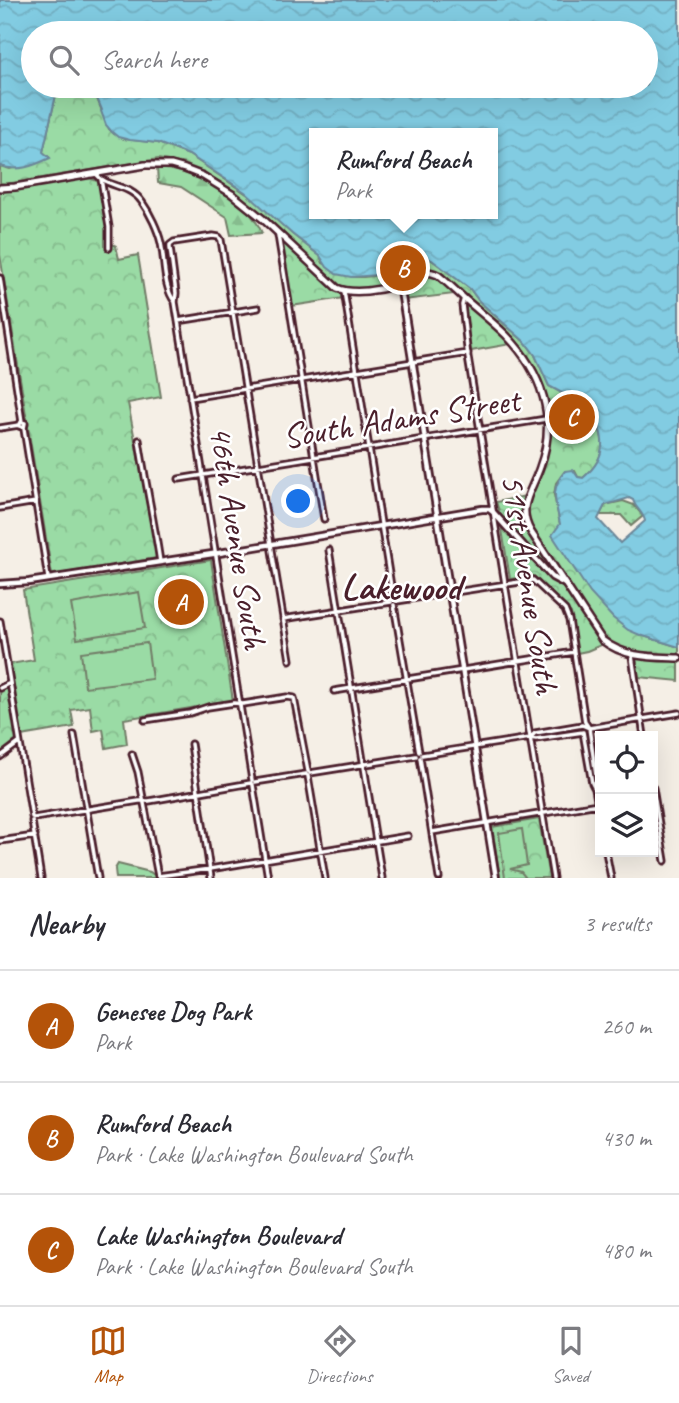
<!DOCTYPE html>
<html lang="en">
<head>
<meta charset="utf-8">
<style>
	:root { --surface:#fff; --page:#f2f2f3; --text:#2b2b33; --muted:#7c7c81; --line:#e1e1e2; --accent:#b45309 }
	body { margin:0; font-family:Caveat,sans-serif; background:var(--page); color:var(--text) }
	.controls { position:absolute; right:21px; bottom:21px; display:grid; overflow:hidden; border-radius:0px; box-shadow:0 7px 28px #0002 }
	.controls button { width:63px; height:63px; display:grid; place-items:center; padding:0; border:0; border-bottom:2px solid var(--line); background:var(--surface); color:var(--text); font:35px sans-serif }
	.you { position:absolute; left:299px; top:502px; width:24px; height:24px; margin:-18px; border:5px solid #fff; border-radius:50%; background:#1a73e8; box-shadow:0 0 0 10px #1a73e833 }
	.badge { display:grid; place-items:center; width:46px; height:46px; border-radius:50%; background:var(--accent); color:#fff; font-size:23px; font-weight:700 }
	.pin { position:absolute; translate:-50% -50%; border:4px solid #fff; box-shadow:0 2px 7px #0006 }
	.popup { position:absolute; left:309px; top:128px; width:189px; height:91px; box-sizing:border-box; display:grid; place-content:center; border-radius:0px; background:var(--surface); filter:drop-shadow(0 2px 5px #0005); font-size:23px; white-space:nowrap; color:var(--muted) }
	.popup b { font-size:26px; color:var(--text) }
	.popup::after { content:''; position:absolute; left:50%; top:100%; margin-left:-14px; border:14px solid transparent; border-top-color:var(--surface) }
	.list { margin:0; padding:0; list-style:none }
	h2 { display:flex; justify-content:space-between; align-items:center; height:91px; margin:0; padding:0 28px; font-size:30px }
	h2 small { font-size:23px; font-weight:400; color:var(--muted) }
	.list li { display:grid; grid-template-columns:46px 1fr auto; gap:21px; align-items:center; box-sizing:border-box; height:112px; padding:0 28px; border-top:2px solid var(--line) }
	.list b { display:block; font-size:26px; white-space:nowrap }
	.list p { margin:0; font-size:23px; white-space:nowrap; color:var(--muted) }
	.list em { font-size:23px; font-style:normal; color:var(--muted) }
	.icon { flex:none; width:38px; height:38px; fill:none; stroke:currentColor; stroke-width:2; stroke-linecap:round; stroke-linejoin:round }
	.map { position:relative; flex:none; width:679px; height:878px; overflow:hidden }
	.search { position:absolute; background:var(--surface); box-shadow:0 7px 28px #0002; left:21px; right:21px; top:21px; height:77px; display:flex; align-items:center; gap:18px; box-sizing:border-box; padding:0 24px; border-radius:38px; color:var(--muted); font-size:26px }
	.sheet { height:427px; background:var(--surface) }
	nav { display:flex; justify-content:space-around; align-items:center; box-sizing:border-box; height:98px; border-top:2px solid var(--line); background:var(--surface); font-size:19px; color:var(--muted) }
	nav a { display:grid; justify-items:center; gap:4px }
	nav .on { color:var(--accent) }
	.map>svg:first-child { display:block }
	.grass { fill:url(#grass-dots); stroke:#727d68; stroke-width:2 }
	.forest { fill:url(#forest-firs); stroke:#727d68; stroke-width:2 }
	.park { fill:url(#park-crowns); stroke:#727d68; stroke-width:2 }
	.garden { fill:#9adba5; stroke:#727d68; stroke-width:2 }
	.water { fill:url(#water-waves); stroke:#6c8799; stroke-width:2; fill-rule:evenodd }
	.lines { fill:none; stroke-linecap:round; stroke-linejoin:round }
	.minor-casing { stroke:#4a1f2b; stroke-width:9 }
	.tertiary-casing { stroke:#4a1f2b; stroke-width:10 }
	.secondary-casing { stroke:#4a1f2b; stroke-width:10 }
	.minor { stroke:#fff; stroke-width:3.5 }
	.tertiary { stroke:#fff; stroke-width:4.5 }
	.secondary { stroke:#fff; stroke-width:5 }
	.labels { text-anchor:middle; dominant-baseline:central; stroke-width:5; stroke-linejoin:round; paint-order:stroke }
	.street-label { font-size:35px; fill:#4a1f2b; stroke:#fff }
	.neighbourhood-label { font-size:37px; font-weight:bold; fill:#4a1f2b; stroke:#fff }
</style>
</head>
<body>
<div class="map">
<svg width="679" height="878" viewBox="0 0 679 878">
	<defs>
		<pattern id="grass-dots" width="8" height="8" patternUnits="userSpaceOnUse" patternTransform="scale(1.75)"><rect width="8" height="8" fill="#9adba5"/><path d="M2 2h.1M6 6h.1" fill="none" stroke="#86bc8e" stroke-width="1.8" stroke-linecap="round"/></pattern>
		<pattern id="forest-firs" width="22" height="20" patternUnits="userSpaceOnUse" patternTransform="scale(1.75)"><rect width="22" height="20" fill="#9adba5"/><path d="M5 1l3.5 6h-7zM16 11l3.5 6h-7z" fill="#86bc8e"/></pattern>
		<pattern id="park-crowns" width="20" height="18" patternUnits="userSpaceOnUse" patternTransform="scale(1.75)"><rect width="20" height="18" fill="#9adba5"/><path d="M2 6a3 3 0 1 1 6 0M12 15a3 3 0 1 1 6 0" fill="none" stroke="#86bc8e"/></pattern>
		<pattern id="water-waves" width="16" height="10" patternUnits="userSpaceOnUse" patternTransform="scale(1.75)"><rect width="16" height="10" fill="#82cce2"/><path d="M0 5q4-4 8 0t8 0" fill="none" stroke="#72afc2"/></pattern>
	</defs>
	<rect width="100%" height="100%" fill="#f5efe6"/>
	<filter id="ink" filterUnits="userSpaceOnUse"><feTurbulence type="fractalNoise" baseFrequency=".0143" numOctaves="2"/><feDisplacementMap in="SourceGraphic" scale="14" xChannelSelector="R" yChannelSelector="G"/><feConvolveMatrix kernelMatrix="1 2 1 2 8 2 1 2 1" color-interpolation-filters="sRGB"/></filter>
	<g filter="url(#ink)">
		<!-- grass -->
		<path class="grass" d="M623,501l11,4 9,11 -12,10 -10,-11h-21l5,-10z"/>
		<!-- forest -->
		<path class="forest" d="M157,168c36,2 91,30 105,65l-31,2 -4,-18 -46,-30 -23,-4z
			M118,864l32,8 8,6h-42l-1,-9z"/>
		<!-- park -->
		<path class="park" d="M58,86h34l17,43 5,5 10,5 34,4 31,12 68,46 35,33 28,22 3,7c9,4 21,12 31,14 8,0 20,0 27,-3 20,-8 26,-24 51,-14l38,29 9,12 47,42 9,12 14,31 13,7 24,9c18,29 26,52 -3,76l-5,-1 -3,-6h-10l-9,12 -2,12 6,29 80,111 39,12v34l-40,-4 -4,-23 -19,-7 -8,-5 -21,9 -10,2 -6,-40 -37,-37 -24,3 -11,-68 -3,-9 34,-7c9,-20 18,-40 20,-62 4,-33 -15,-65 -34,-90l-45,8 -9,-58 -58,7 -7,-16 -33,5h-20v9l-53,8 -14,-76 -50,-42 -42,-21v-3l-27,-5 -152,25 -6,-1v-17l10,3 39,-12 -6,-5z
			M90,178l9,4 10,60 7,4 3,13 19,-4 23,142 -33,6 29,155 -105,17 -52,-320v-63z
			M211,560l22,141 -109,18 3,25 -21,4 -3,-19 -10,2 -3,-24 -19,3 3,17 -53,9 -21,17v-60l13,-10 -3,-19 24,-4 -11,-70z
			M539,819l10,59h-49l-8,-51z"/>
		<!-- garden -->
		<path class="garden" d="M139,592l6,36 -68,11 -6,-35z
			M147,643l5,36 -67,8 -4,-35z
			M522,829l5,36 -17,4 11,3 5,6h-21l-6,-45z"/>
		<!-- water -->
		<path class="water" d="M0,0h679v647l-39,-12 -12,-5 -15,-12 -23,-25 -38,-58 8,-11c-4,-22 -11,-34 5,-53l8,-1 5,7 5,1c29,-24 21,-48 3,-76l-24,-9 -13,-7 -14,-31 -9,-12 -47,-42 -9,-12 -38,-29 -7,-3 -16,1 -7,2 -15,12 -8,3 -28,2 -15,-3 -9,-7 -7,-11 -28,-22 -47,-42 -56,-37 -31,-12 -28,-3 -12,-3 -6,-5 -6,-7 -5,-14 1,-1 -10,-24h554v-53h-613v53h25l-15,66 7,6c-17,8 -31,14 -50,8zM314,133h178v81h-178zM629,498l4,2c2,8 10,12 12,21l-25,22 -22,-24 7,-14z"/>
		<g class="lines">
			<defs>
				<path id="minor" d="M96,174c11,14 34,10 46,28 8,11 16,28 19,41 4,18 2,44 14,59
					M101,179l8,48v21
					M278,235l46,284
					M0,278l22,144
					M344,291l49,308
					M464,298l-2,7 6,52 85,521
					M178,321l80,-13
					M190,398l278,-45
					M21,422l4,1 -1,5 -5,-2z
					M0,428l19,-3
					M24,429l24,149
					M139,440c6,41 15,81 21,122
					M179,479l367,-60
					M0,508l36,-6
					M329,550l53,328
					M397,601l136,-21 32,30 4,10 16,102 4,6 8,54 -2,7 5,28
					M394,605l25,147
					M283,619l108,-17
					M0,621l32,196
					M632,656l12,80
					M0,688l10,-5
					M334,691l240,-39
					M145,720l45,-7 18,-6 26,-4 9,1 44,-7 7,1 14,73
					M74,735l24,143
					M530,738l6,1 47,-7 9,51 2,4
					M191,744l20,134
					M132,754l6,18 20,104 52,-7 198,-33
					M422,755l108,-17 5,-5 47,-8 7,3 90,-15
					M0,757l19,-14
					M420,758l19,120
					M310,773l106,-17
					M308,776l17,102
					M252,780l-77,-478 1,-9 -6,-45v-3l4,-3 39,-6 6,1 2,3 69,420
					M255,782l51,-8
					M253,785l15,93
					M653,788l12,73
					M34,818l105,-17h10l102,-18
					M32,821l9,57
					M432,832l166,-28
					M0,841l35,-5
					M606,852l5,26"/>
				<path id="tertiary" d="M400,285l96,593
					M0,584l29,-2 190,-29 263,-44h7l4,3 59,65 13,7"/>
				<path id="secondary" d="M0,188l15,-1 130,-22h26l14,4 18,7 29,18 31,25 74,69c16,7 44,2 60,-3 18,-5 20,-19 41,-10 10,8 19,17 28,25 14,12 28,23 40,35 36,37 52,84 34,132 -8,24 -24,40 -9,65l71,108c23,18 49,17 77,18"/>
			</defs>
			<!-- minor casing -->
			<use href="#minor" class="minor-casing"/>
			<!-- tertiary casing -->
			<use href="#tertiary" class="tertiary-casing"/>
			<!-- secondary casing -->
			<use href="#secondary" class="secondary-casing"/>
			<!-- minor -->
			<use href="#minor" class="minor"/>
			<!-- tertiary -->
			<use href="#tertiary" class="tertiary"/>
			<!-- secondary -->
			<use href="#secondary" class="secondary"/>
		</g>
	</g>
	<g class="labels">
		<!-- street labels -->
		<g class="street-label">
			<text transform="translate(401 418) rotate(-9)">South Adams Street</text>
			<text transform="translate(238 537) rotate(81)">46th Avenue South</text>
			<text transform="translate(530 584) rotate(81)">51st Avenue South</text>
		</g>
		<!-- neighbourhood labels -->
		<g class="neighbourhood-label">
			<text x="401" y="586">Lakewood</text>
		</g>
	</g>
</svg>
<div class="controls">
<button><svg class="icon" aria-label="locate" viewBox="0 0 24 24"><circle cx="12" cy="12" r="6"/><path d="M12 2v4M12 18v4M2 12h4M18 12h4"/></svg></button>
<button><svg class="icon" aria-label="layers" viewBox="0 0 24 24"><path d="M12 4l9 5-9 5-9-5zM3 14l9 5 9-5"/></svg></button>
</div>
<div class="you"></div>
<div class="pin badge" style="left:181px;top:602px">A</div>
<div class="pin badge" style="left:403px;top:268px">B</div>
<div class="popup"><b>Rumford Beach</b>Park</div>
<div class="pin badge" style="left:572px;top:417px">C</div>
<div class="search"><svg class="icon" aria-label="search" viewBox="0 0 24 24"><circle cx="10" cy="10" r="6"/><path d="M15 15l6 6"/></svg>Search here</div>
</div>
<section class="sheet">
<h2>Nearby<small>3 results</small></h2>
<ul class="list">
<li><span class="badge">A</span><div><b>Genesee Dog Park</b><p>Park</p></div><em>260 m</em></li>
<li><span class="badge">B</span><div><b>Rumford Beach</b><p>Park · Lake Washington Boulevard South</p></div><em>430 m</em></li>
<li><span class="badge">C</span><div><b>Lake Washington Boulevard</b><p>Park · Lake Washington Boulevard South</p></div><em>480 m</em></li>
</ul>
</section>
<nav>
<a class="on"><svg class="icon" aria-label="map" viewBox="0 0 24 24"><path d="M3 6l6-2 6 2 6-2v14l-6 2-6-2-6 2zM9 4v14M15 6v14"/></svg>Map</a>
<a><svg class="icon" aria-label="directions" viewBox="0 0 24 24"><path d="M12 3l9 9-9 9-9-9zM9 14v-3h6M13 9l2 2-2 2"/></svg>Directions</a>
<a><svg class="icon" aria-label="saved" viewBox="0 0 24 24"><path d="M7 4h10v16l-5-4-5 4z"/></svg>Saved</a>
</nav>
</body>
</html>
